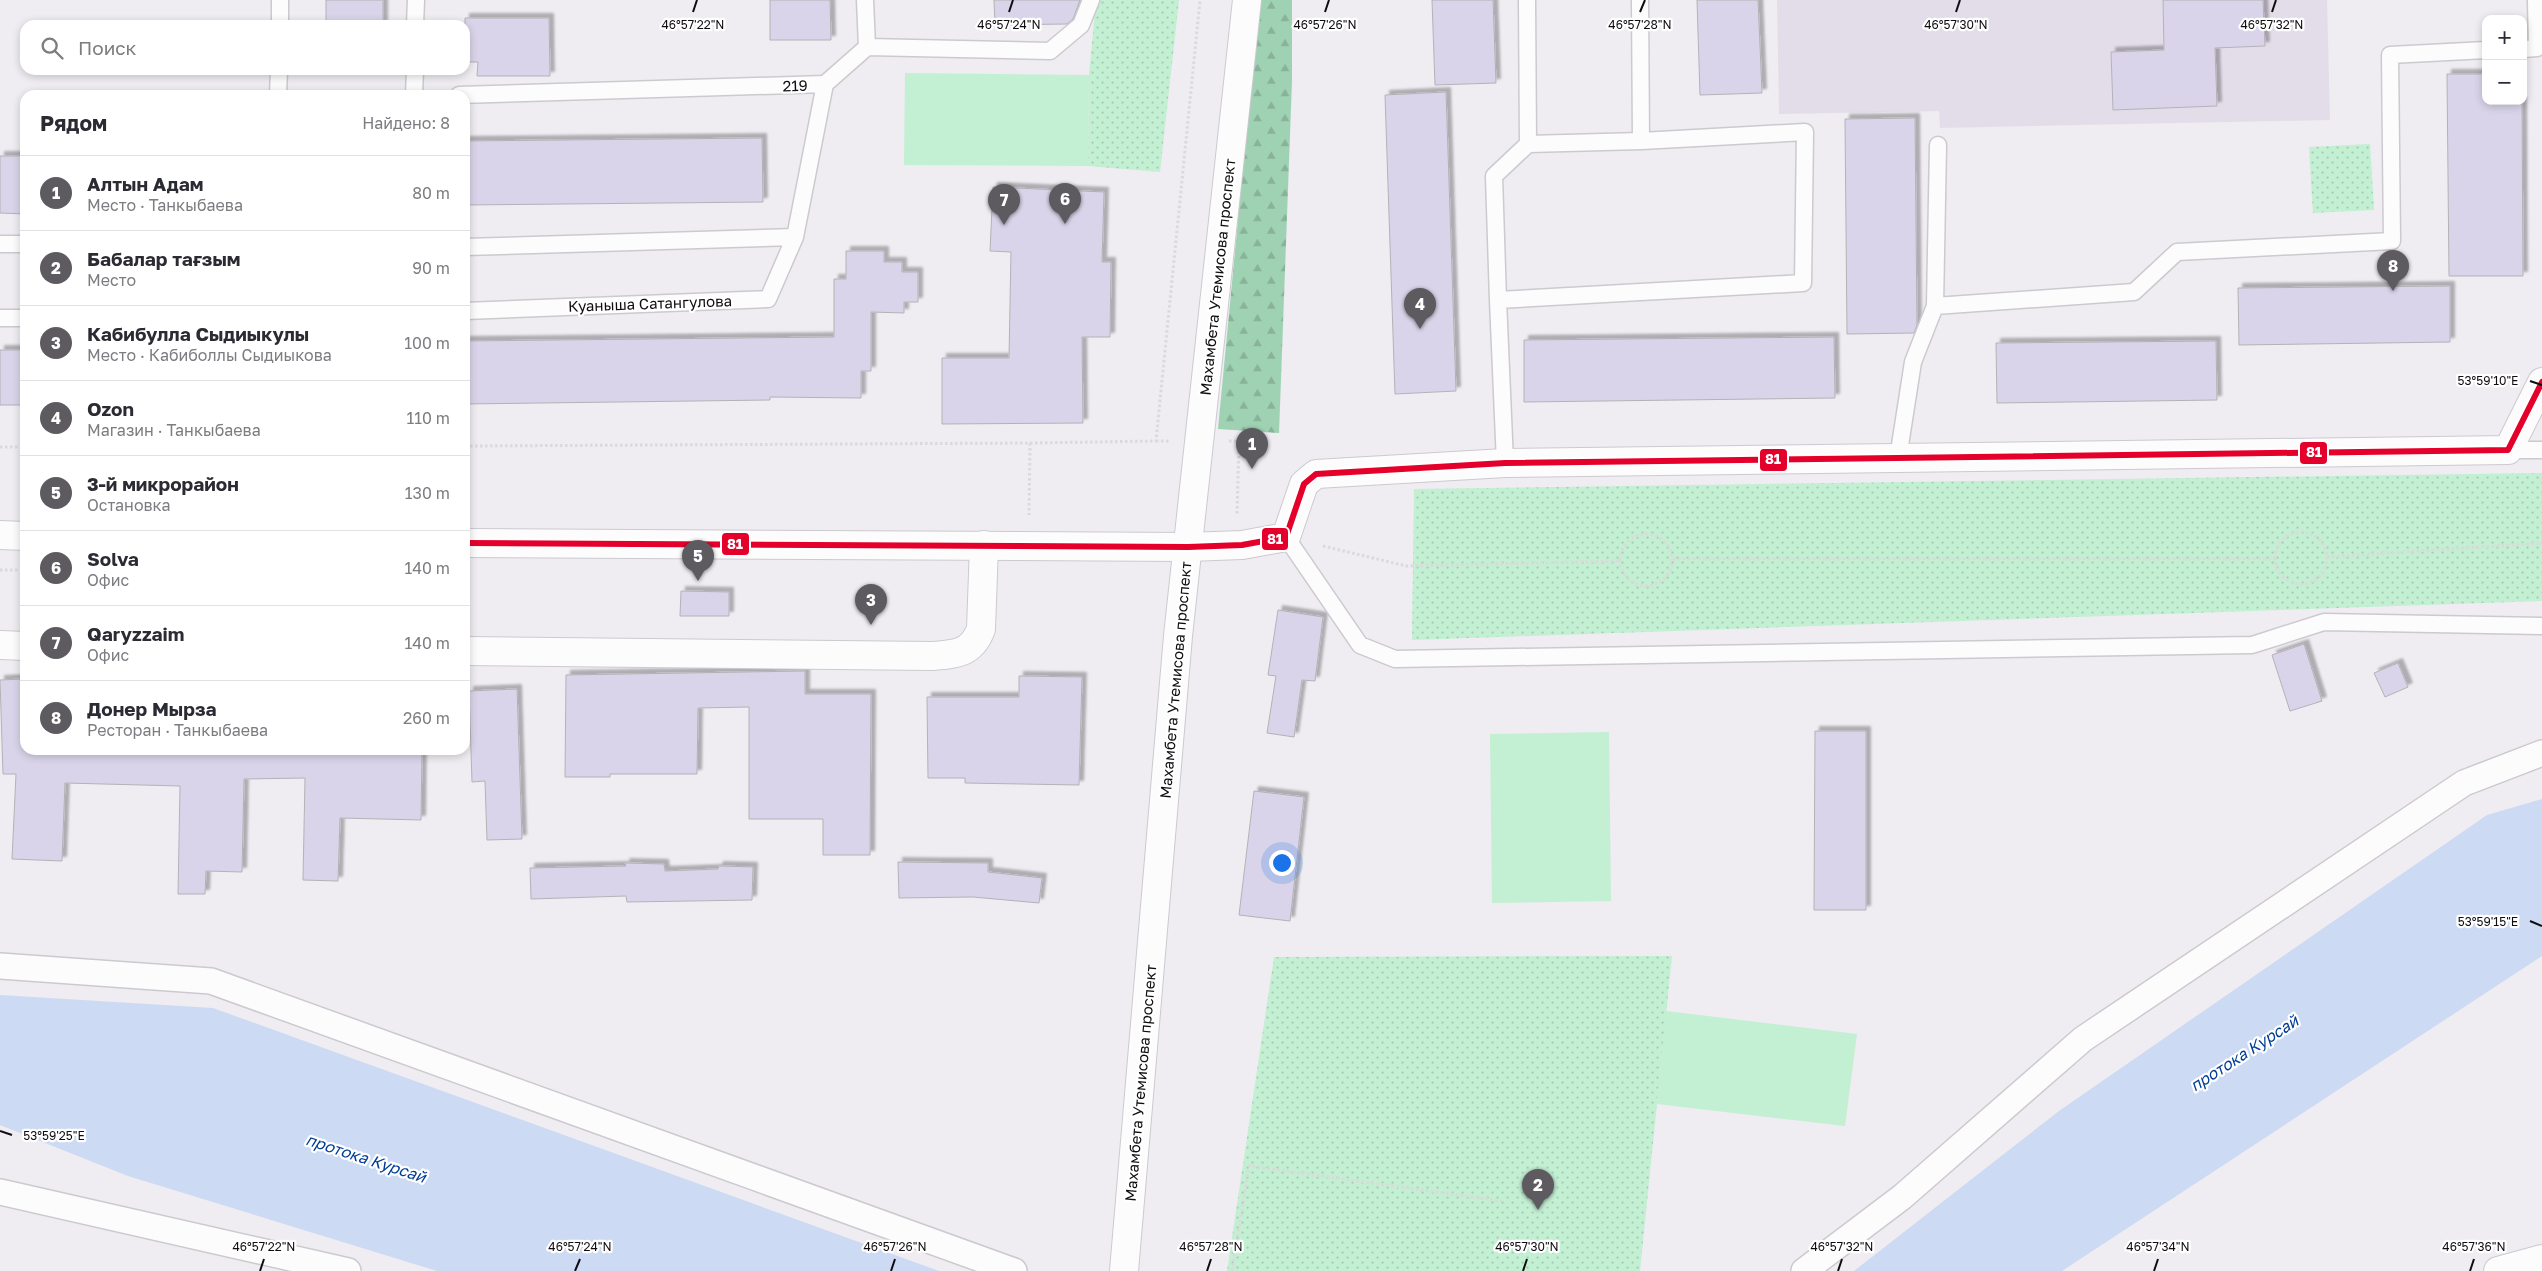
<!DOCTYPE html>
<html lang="ru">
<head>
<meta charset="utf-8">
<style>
	:root { --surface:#fff; --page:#f7f7f7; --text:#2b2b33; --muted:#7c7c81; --line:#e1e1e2; --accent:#5d5b5f }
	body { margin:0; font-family:"Golos Text",sans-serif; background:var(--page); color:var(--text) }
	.controls { position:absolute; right:15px; top:15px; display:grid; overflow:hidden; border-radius:10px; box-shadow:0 2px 8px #0003 }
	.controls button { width:45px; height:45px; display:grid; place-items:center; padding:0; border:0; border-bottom:1px solid var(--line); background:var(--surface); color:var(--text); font:25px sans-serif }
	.you { position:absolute; left:1281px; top:862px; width:18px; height:18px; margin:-12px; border:4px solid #fff; border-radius:50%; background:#1a73e8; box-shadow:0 0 0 8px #1a73e833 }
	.badge { display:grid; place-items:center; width:32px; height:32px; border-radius:50%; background:var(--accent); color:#fff; font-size:16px; font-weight:700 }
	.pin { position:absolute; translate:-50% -41px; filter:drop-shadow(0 1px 2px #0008) }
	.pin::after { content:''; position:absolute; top:26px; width:18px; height:15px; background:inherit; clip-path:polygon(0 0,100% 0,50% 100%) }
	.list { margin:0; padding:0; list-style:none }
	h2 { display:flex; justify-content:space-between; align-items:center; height:65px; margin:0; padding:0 20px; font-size:21px }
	h2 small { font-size:16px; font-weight:400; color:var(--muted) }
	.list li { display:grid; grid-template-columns:32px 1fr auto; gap:15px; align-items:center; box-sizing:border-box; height:75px; padding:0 20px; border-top:1px solid var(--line) }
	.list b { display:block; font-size:19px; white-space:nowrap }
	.list p { margin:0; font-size:16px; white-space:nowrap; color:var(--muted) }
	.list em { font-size:16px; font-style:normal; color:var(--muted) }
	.icon { flex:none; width:28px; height:28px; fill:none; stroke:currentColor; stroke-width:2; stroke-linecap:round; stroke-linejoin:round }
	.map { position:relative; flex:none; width:2542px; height:1271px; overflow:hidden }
	.search { position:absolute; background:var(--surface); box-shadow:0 2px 8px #0003; left:20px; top:20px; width:450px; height:55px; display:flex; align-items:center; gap:12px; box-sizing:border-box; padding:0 18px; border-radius:15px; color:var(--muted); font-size:19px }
	.panel { position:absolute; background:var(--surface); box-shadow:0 2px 8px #0003; left:20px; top:90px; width:450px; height:665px; border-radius:15px }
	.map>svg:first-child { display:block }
	.built { fill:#e3dde9 }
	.forest { fill:url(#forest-firs) }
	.park { fill:url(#park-dots) }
	.garden { fill:#c3efd3 }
	.water { fill:#ccdaf3 }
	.building { fill:#d9d4e9; stroke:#b4b2b7; filter:url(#shadow) }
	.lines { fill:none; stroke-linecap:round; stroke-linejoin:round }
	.service-casing { stroke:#cccacf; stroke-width:19 }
	.pedestrian-casing { stroke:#cccacf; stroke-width:28 }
	.minor-casing { stroke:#cccacf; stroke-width:30 }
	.tertiary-casing { stroke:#cccacf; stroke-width:30 }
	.path { stroke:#dbd9db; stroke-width:3; stroke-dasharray:2.5 2.5; stroke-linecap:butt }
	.service { stroke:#fdfcfd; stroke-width:16 }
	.pedestrian { stroke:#fdfcfd; stroke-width:25 }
	.minor { stroke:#fdfcfd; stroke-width:28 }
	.tertiary { stroke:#fdfcfd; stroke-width:28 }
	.bus-1-casing { stroke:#fff; stroke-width:10 }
	.bus-1 { stroke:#e4002b; stroke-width:6 }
	.ticks { fill:none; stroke:#0f0d10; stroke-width:2 }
	.labels { text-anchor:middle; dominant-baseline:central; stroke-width:4.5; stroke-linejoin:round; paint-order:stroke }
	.street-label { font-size:15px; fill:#0f0d10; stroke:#fff }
	.water-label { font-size:16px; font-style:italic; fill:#013d97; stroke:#fff }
	.ticks-label { font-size:12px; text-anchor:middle; fill:#0f0d10; stroke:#fff; stroke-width:4.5; stroke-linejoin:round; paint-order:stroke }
	.line-badge { stroke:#fff; stroke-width:2 }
	.badge-label { font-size:14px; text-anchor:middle; font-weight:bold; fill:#fff }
</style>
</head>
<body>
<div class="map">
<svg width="2542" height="1271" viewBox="0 0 2542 1271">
	<defs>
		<pattern id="forest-firs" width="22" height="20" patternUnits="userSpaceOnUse" patternTransform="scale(1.25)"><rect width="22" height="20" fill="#9fd2b3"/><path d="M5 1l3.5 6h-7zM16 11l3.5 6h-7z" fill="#88b399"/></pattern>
		<pattern id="park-dots" width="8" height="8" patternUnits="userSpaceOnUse" patternTransform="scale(1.25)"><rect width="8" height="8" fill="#c3efd3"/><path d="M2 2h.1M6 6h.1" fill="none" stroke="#a6ccb4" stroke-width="1.8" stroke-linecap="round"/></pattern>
		<filter id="shadow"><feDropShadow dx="4.5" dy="-4.5" stdDeviation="1" flood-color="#0004"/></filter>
	</defs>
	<rect width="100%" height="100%" fill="#efecf2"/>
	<!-- built -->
	<path class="built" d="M1777,0h550l3,120 -390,8 -1,-17 -160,3z"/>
	<!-- forest -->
	<path class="forest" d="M1259,0h33v81l-13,352 -61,-4z"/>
	<!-- park -->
	<path class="park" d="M1096,0h83l-19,172 -72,-6 1,-91z
		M2370,144l4,66 -61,3 -4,-66z
		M2542,473v128l-1130,39 2,-151z
		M1672,956l-32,315h-413l47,-314z"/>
	<!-- garden -->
	<path class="garden" d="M905,73l184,2 -1,91 -184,-1z
		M1609,732l2,169 -119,2 -2,-169z
		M1666,1011l191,23 -12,92 -188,-22z"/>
	<!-- water -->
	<path class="water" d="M2542,799v157l-480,315h-208l205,-160 428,-296z
		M0,995l213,13 726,263h-502l-309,-95 -128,-51z"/>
	<!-- building -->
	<path class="building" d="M326,0h57v25h-57z
		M770,0h60l1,40h-61z
		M994,0h86l-7,19 -6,5 -72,1z
		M1432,0h61l3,83 -61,2z
		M1697,0h61l4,93 -62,2z
		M2163,0h100l2,46 -50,2 2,58 -104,4 -2,-58 53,-2z
		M465,18h84l1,58h-73l1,-14h-13z
		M2447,74h39v27h36l1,175h-74z
		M1446,92l10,299 -61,3 -10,-299z
		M1915,118l2,207 -3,8 -67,1 -2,-215z
		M762,138l1,64 -298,3v-64z
		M0,156h25v58l-25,-1z
		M993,187l111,5 -2,70h9l-1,75h-28l1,86 -141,1v-66h67l2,-106 -21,-1z
		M846,251h38v11h18v10h16v30h-14v11l-33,-1v59h-10v27l-91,-1v3l-305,4v-63l369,-4v-58h12z
		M2450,286v56l-211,3 -1,-57z
		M1834,337l1,61 -311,4v-62z
		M2216,341l1,59 -220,3 -1,-60z
		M0,350h25v55h-25z
		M681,591l48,1v24h-49z
		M1278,610l45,7 -8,64 -13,-1 -8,57 -27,-4 9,-57 -8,-1z
		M2304,644l18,57 -32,10 -18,-56z
		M2398,663l10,24 -23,10 -11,-24z
		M805,671v23h66l-1,161h-47v-36h-74v-112l-51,1 -1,66h-87v3h-45l1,-102z
		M1019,676l63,1 -3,108 -114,-2v-5h-37l-1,-81h92z
		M25,679v71h397l-1,70 -81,-2 -2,63 -35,-1 2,-102 -61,1 -2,93 -36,-1 -1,23h-27l2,-108 -115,-3 -3,78 -50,-2 4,-85h-13l-3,-94z
		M517,689l5,150 -35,1 -2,-59 -13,1 -3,-91z
		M1815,731h51v179h-52z
		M1254,791l50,6 -14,124 -51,-6z
		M898,862l90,1v9l54,6 -3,25 -66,-6 -74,1z
		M625,863l39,1 1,7 53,-2 1,-3 34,1 -1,33 -125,2 -1,-6 -95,3 -1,-31 96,-2z"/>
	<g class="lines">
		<defs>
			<path id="service" d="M865,0l2,47
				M280,25v-25
				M415,25l1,-25
				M2523,49l14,-1 -1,-48
				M278,95l1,-25
				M414,95l1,-25
				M459,95l366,-11 42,-37 183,4 31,-26 10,-25
				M1528,144l113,-3
				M0,244h25
				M465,247l330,-10
				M1498,300l-4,-124 34,-32 -1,-144
				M1935,306l3,-161
				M465,311l303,-12 27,-62 30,-153
				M0,318h25
				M2508,450h34
				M1898,458l15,-96 22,-56 199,-14 43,-40 215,-11 -2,-186 96,-5
				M1505,463l-7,-163 305,-17 2,-151 -164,9 -1,-141
				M1286,537l74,108 35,14 857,-14 72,-23 218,4"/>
			<path id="pedestrian" d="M0,966l211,15 803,290
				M0,1192l348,79
				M1804,1271l98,-74 181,-158 381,-256 78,-30"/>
			<path id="minor" d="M1188,547l54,-2 44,-8 18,-53 12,-10 189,-11 1003,-13 34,-68
				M0,645l25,1
				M465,651l468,5c24,-2 39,-3 48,-27l3,-84
				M2498,1271l44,-12"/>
			<path id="tertiary" d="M0,535l25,1
				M465,543l723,4
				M1124,1271l54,-635 69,-636"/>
		</defs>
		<!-- service casing -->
		<use href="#service" class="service-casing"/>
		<!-- pedestrian casing -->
		<use href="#pedestrian" class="pedestrian-casing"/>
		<!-- minor casing -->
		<use href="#minor" class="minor-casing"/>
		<!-- tertiary casing -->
		<use href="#tertiary" class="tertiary-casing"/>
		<!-- path -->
		<path class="path" d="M1156,441h14
			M1229,441h10l-2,74
			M1030,443l126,-2 44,-441
			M465,446l565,-3 -1,72
			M0,447h25
			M2275 558a26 26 0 1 1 52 0a26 26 0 1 1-52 0Z
			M1620 560a26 26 0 1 1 52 0a26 26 0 1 1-52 0Z
			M1323,546l83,20 214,-5
			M2327,557l215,-14
			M1673,559h601
			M0,570h25
			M1232,1271l17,-105 253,35"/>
		<!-- service -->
		<use href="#service" class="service"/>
		<!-- pedestrian -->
		<use href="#pedestrian" class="pedestrian"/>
		<!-- minor -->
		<use href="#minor" class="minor"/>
		<!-- tertiary -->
		<use href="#tertiary" class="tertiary"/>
		<defs>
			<path id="bus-1" d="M465,543l723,4 54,-2 44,-8 18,-53 12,-10 189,-11 1003,-13 34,-68"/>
		</defs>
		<!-- bus-1 casing -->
		<use href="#bus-1" class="bus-1-casing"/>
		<!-- bus-1 -->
		<use href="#bus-1" class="bus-1"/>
	</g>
	<!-- ticks -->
	<path class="ticks" d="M693,12l4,-12M1009,12l4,-12M1325,12l4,-12M1640,12l5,-12M1956,12l4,-12M2272,12l4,-12M2530,381l12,4M2530,921l12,5M0,1131l12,4M260,1271l4,-12M575,1271l5,-12M891,1271l4,-12M1207,1271l4,-12M1523,1271l4,-12M1838,1271l4,-12M2154,1271l4,-12M2470,1271l4,-12"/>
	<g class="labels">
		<!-- street labels -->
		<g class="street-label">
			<text transform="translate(795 85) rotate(-2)">219</text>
			<text transform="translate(1217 277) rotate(-84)">Махамбета Утемисова проспект</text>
			<text transform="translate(650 303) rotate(-2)">Куаныша Сатангулова</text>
			<text transform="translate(1175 680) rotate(-85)">Махамбета Утемисова проспект</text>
			<text transform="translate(1140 1083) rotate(-85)">Махамбета Утемисова проспект</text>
		</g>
		<!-- water labels -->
		<g class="water-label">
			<text transform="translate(2244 1053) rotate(-33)">протока Курсай</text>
			<text transform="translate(366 1158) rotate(18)">протока Курсай</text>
		</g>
	</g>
	<g class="ticks-label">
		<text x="693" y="29">46°57'22"N</text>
		<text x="1009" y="29">46°57'24"N</text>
		<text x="1325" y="29">46°57'26"N</text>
		<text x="1640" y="29">46°57'28"N</text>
		<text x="2272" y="29">46°57'32"N</text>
		<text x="1956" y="29">46°57'30"N</text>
		<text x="2488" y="385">53°59'10"E</text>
		<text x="2488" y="926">53°59'15"E</text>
		<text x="54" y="1140">53°59'25"E</text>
		<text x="264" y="1251">46°57'22"N</text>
		<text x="580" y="1251">46°57'24"N</text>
		<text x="895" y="1251">46°57'26"N</text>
		<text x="1211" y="1251">46°57'28"N</text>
		<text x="1527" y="1251">46°57'30"N</text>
		<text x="1842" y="1251">46°57'32"N</text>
		<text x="2158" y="1251">46°57'34"N</text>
		<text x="2474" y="1251">46°57'36"N</text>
	</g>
	<g class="line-badge">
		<rect x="2299" y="441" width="29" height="24" rx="5" fill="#e4002b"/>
		<rect x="1759" y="448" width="29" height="24" rx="5" fill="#e4002b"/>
		<rect x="1261" y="527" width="28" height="24" rx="5" fill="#e4002b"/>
		<rect x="721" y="532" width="29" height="24" rx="5" fill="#e4002b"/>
	</g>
	<g class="badge-label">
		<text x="2314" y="457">81</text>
		<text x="1773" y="464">81</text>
		<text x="1275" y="544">81</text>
		<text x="735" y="549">81</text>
	</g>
</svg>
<div class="controls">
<button>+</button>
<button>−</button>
</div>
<div class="you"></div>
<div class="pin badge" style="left:1252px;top:469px">1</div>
<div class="pin badge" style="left:1538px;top:1210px">2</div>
<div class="pin badge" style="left:871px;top:625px">3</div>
<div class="pin badge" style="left:1420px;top:329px">4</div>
<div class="pin badge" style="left:698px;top:581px">5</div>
<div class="pin badge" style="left:1065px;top:224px">6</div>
<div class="pin badge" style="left:1004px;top:225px">7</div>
<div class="pin badge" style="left:2393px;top:291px">8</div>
<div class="search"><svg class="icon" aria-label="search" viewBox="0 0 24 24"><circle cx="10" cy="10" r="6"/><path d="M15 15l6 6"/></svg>Поиск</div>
<section class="panel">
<h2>Рядом<small>Найдено: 8</small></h2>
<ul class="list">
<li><span class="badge">1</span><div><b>Алтын Адам</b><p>Место · Танкыбаева</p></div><em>80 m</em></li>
<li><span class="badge">2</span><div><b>Бабалар тағзым</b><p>Место</p></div><em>90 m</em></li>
<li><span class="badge">3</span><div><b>Кабибулла Сыдиыкулы</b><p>Место · Кабиболлы Сыдиыкова</p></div><em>100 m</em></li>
<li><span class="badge">4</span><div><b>Ozon</b><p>Магазин · Танкыбаева</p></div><em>110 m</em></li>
<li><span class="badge">5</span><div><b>3-й микрорайон</b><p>Остановка</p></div><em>130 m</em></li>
<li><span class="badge">6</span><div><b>Solva</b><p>Офис</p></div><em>140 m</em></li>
<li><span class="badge">7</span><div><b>Qaryzzaim</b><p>Офис</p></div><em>140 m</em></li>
<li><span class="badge">8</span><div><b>Донер Мырза</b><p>Ресторан · Танкыбаева</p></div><em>260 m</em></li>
</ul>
</section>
</div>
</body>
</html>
